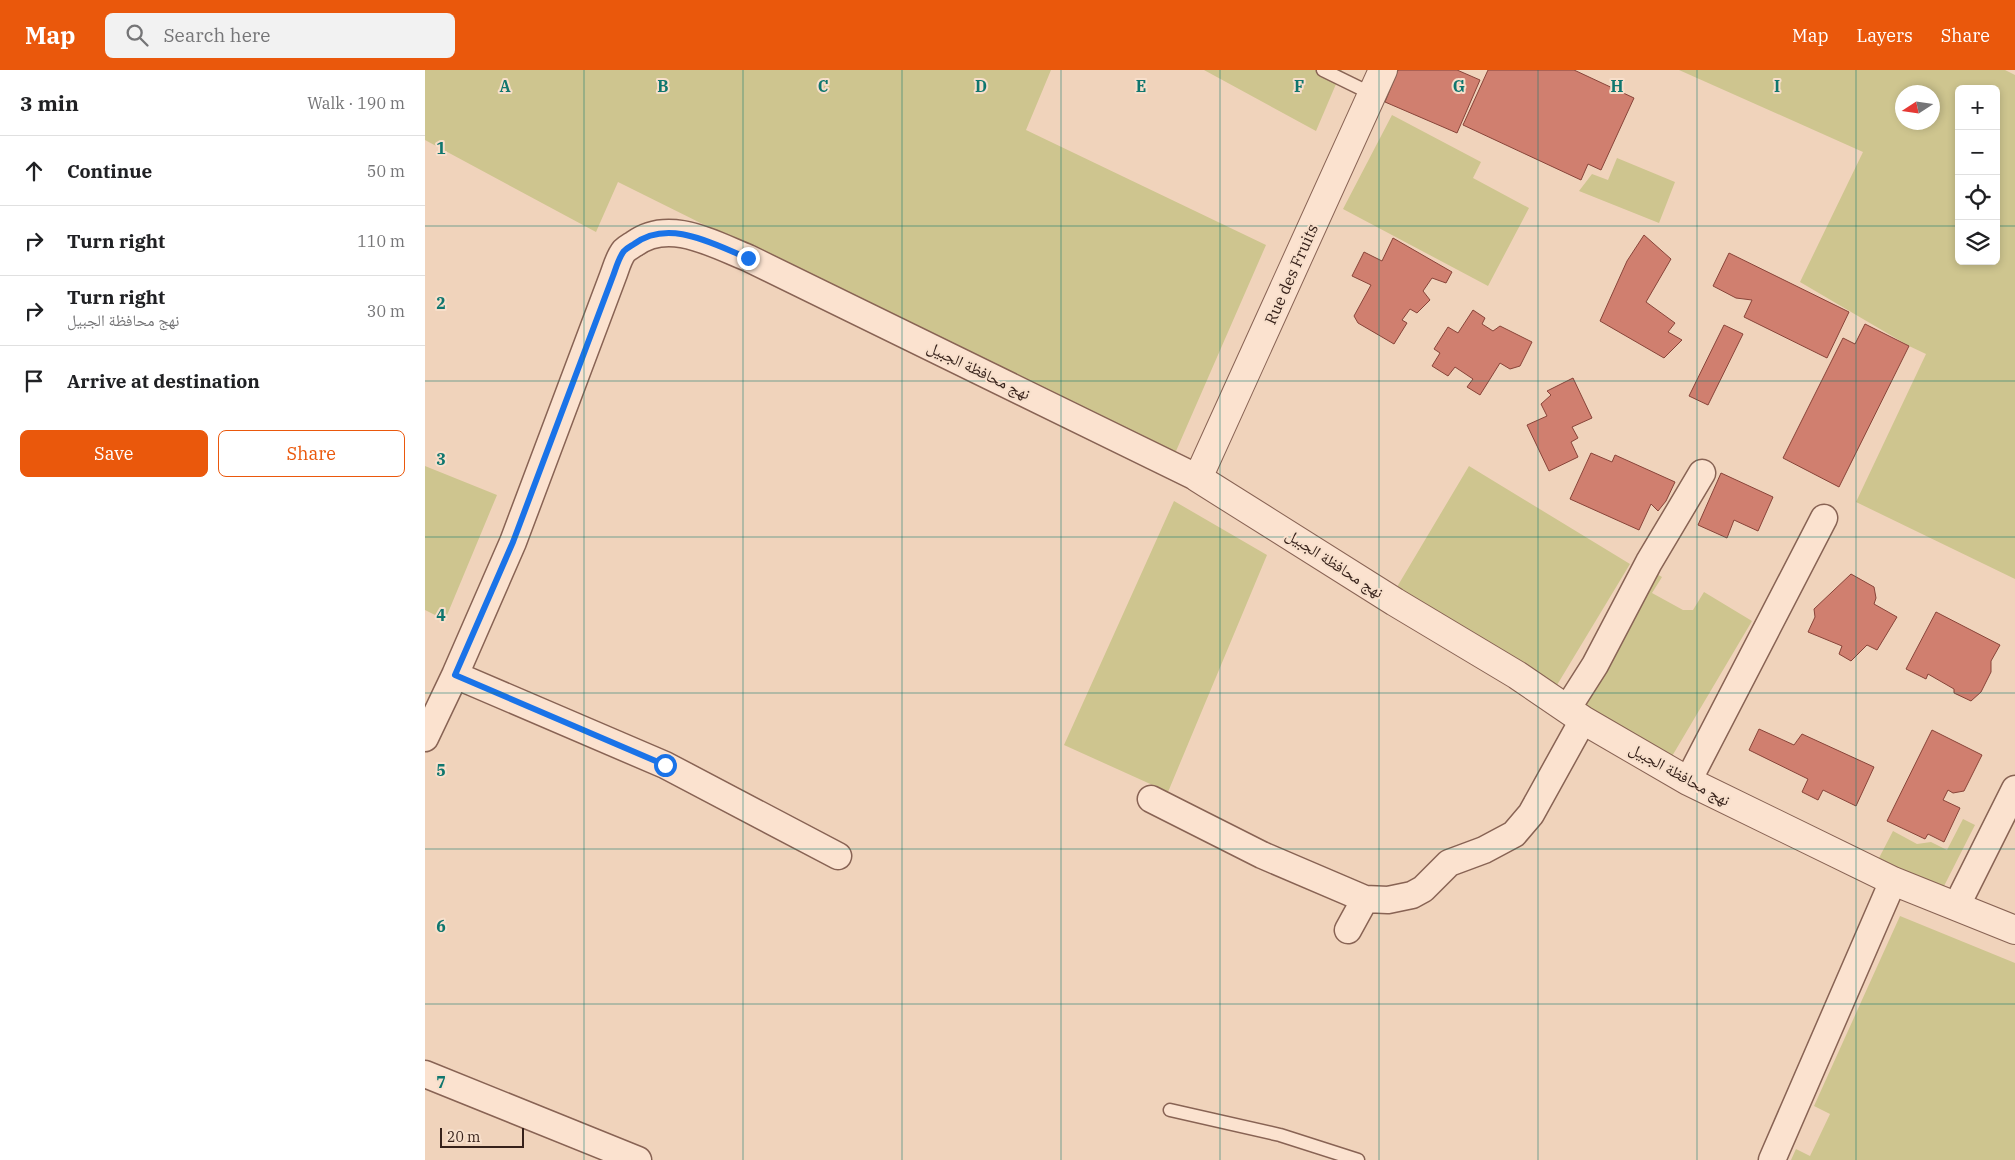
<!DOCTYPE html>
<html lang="en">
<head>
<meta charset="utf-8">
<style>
	:root { --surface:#fff; --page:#f2f2f2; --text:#202124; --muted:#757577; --line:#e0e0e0; --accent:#ea580c }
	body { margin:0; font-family:"IBM Plex Serif","Noto Naskh Arabic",serif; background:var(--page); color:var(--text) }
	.controls { position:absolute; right:15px; top:15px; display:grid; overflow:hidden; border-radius:8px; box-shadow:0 2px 8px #0003 }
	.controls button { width:45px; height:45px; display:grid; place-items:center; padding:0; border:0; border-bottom:1px solid var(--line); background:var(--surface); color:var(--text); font:25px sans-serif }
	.compass { position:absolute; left:1470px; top:15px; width:45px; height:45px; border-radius:50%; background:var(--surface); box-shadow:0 2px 8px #0003; rotate:258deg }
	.scale { position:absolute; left:15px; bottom:12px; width:84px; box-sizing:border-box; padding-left:5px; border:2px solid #36211a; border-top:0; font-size:14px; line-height:18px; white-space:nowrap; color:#36211a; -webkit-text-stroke:4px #f7dfcb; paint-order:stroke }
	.stop { position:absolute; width:15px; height:15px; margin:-11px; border:4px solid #1a73e8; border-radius:50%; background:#fff }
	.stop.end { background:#1a73e8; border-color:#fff; box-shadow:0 1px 5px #0008 }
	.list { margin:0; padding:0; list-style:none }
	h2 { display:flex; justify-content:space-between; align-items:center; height:65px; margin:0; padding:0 20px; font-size:21px }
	h2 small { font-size:16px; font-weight:400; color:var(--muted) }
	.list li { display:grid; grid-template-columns:32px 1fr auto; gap:15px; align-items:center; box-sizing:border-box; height:70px; padding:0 20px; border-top:1px solid var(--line) }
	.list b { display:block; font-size:19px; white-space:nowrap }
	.list p { margin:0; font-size:16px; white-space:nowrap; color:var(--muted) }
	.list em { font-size:16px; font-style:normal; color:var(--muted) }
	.actions { display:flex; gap:10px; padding:15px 20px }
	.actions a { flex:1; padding:11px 0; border:1px solid var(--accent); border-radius:8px; text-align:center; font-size:18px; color:var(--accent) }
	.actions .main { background:var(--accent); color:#fff }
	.icon { flex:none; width:28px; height:28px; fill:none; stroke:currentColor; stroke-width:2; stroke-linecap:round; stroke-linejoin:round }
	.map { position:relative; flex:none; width:1590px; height:1090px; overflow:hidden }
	header { display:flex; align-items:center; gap:30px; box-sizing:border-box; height:70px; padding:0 25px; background:var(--accent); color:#fff }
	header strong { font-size:24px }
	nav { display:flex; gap:28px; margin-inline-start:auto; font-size:18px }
	.search { width:350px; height:45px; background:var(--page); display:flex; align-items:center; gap:12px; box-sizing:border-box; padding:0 18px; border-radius:8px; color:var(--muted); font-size:19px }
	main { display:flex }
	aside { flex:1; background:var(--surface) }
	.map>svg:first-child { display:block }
	.green { fill:#cec58f; fill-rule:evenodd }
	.building { fill:#d07f6f; stroke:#884439 }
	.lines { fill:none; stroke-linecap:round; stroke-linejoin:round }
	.service-casing { stroke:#886354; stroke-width:15 }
	.minor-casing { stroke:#886354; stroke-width:29 }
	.tertiary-casing { stroke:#886354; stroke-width:30 }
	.service { stroke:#fbe2cf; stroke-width:12 }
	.minor { stroke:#fbe2cf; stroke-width:26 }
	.tertiary { stroke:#fbe2cf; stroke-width:28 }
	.route { stroke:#1a73e8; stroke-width:6 }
	.grid { fill:none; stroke:#0f766e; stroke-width:1; stroke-opacity:0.55 }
	.labels { text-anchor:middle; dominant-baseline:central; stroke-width:4; stroke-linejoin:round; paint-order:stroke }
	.street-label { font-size:16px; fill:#36211a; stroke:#f7dfcb }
	.grid-label { font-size:16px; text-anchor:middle; font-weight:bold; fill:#0f766e; stroke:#f7dfcb; stroke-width:4; stroke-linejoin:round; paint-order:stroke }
</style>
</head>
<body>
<header>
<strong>Map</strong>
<div class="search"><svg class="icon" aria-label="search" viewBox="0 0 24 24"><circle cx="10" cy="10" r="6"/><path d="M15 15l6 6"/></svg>Search here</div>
<nav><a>Map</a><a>Layers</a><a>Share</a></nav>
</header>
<main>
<aside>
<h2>3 min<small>Walk · 190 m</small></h2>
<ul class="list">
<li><svg class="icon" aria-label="ahead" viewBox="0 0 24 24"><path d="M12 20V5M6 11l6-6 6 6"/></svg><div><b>Continue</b></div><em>50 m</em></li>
<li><svg class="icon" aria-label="right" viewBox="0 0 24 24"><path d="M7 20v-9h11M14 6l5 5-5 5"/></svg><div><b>Turn right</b></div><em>110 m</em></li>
<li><svg class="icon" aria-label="right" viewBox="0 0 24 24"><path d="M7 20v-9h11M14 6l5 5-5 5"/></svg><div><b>Turn right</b><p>نهج محافظة الجبيل</p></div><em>30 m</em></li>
<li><svg class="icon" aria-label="arrive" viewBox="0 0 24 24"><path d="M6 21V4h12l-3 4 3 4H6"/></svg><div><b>Arrive at destination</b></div></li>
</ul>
<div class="actions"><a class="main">Save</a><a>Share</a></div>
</aside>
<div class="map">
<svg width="1590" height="1090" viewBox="0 0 1590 1090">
	<rect width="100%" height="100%" fill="#f0d3bb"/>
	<!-- green -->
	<path class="green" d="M0,0h626l-25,60 240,115 -93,213 -555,-276 -22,50 -171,-92z
		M779,0h138l-26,61z
		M1254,0h326l10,5v504l-159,-77 70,-148 -17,-8 -109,-64 63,-130zM1534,19h37v172h-37zM1478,22h30v30h-30z
		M967,45l89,47 -8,16 56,30 -41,78 -145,-77z
		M1192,88l58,24 -16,41 -80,-32 13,-17 16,6z
		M0,396l72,29 -52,125 -20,-10z
		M1044,396l161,98 -73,121 -160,-98z
		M749,431l93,54 -99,237 -104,-47z
		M1228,502l9,5 -10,16 31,17h10l11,-18 48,29 -84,142 -81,-49 -4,-13z
		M1538,749l12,6 -33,65 -63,-32 14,-27 24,13 14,-2 16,8z
		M1475,846l115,47v197h-224l5,-11 14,7 20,-42 -16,-8z"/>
	<!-- building -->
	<path class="building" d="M973,0h59l23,10 -23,53 -72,-31z
		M1063,0h86l60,28 -33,72 -13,-6 -7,16 -118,-55z
		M1219,165l27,24 -25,43 29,21 -7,9 14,8 -18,18 -64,-37 27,-60z
		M968,168l59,34 -6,11 -14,-5 -9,13 7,9 -13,13 -7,-4 -8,11 5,3 -13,21 -36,-21 -4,-7 17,-31 -19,-9 12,-24 18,9z
		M1304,183l120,59 -22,46 -83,-41 8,-17 -16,-2 -23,-12z
		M1048,240l12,8 -3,6 11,7 7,-5 32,16 -12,24 -10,3 -10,-6 -20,32 -13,-8 6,-8 -18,-12 -7,9 -16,-10 8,-13 -6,-4 14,-22 10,6z
		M1440,254l44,22 -70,141 -56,-29 60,-120 12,6z
		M1299,255l19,9 -35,71 -19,-9z
		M1148,308l19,40 -20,9 6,11 -7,4 7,15 -29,14 -22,-46 20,-9 -6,-12 10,-9 -4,-4z
		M1166,383l21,9 3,-7 60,27 -9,19 -8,10 -7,-7 -12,26 -69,-31z
		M1296,403l52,24 -15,34 -24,-11 -7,18 -29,-13z
		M1426,504l23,13 2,11 -2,6 23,13 -20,33 -10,-5 -16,16 -12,-7 3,-8 -34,-14 7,-15 -1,-8z
		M1511,542l64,33 -9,16v11l-10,20 -10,9 -17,-8v-4l-26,-15 -2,5 -20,-10z
		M1334,659l35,16 8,-11 72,33 -18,39 -33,-16 -5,10 -16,-8 6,-13 -59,-29z
		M1507,660l50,25 -18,36 -11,2 -5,-3 -5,10 17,8 -16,34 -16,-8 -3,5 -38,-18z"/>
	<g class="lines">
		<defs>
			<path id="service" d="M898,0l49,24
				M745,1040l110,25 78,25"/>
			<path id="minor" d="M30,605l210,90 173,91
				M1142,639l28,-44 54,-103 53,-89
				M0,668l30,-63 58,-133 100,-266c3,-8 6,-19 11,-25 3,-3 7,-5 10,-7 35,-26 79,0 114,14l450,220
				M1263,711l136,-263
				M726,729l111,56 103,44 23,1 24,-5 11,-6 26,-26 35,-13 30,-16 17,-20 52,-94
				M1532,835l58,-116
				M923,860l17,-31
				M0,1004l213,86
				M1347,1090l121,-279"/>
			<path id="tertiary" d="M958,0l-185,408 197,124 122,73 66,45 105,61 205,100 122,49"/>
		</defs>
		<!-- service casing -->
		<use href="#service" class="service-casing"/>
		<!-- minor casing -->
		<use href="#minor" class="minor-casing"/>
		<!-- tertiary casing -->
		<use href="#tertiary" class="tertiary-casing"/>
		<!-- service -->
		<use href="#service" class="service"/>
		<!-- minor -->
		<use href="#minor" class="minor"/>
		<!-- tertiary -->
		<use href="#tertiary" class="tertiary"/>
	</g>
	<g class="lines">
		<!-- route -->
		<path class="route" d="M240,695l-210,-90 58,-133 100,-266c3,-8 6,-19 11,-25 3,-3 7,-5 10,-7 35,-26 79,0 114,14"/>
	</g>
	<!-- grid -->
	<path class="grid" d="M159,0v1090M318,0v1090M477,0v1090M636,0v1090M795,0v1090M954,0v1090M1113,0v1090M1272,0v1090M1431,0v1090M0,156h1534M1571,156h19M0,311h1590M0,467h1590M0,623h1590M0,779h1590M0,934h1590"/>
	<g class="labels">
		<!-- street labels -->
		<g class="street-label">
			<text transform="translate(866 204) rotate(-66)">Rue des Fruits</text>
			<text transform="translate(554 300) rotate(26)">نهج محافظة الجبيل</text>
			<text transform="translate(910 493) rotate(33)">نهج محافظة الجبيل</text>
			<text transform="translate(1255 704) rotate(29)">نهج محافظة الجبيل</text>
		</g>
	</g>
	<g class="grid-label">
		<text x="80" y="22">A</text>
		<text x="238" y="22">B</text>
		<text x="398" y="22">C</text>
		<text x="556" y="22">D</text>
		<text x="716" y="22">E</text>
		<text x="874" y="22">F</text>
		<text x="1034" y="22">G</text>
		<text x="1192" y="22">H</text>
		<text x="1352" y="22">I</text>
		<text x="16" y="84">1</text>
		<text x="16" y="239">2</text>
		<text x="16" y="395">3</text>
		<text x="16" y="551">4</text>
		<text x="16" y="706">5</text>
		<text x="16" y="862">6</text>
		<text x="16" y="1018">7</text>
	</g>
</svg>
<div class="controls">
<button>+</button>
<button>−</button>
<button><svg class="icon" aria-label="locate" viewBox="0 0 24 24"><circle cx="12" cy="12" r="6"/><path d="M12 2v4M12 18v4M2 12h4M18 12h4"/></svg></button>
<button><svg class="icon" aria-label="layers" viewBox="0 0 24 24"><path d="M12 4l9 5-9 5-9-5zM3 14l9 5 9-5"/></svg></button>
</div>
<svg class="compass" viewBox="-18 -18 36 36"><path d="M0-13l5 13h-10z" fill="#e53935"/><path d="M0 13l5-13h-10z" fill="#757577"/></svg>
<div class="scale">20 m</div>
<div class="stop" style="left:240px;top:695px"></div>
<div class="stop end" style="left:323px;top:188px"></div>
</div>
</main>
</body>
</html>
